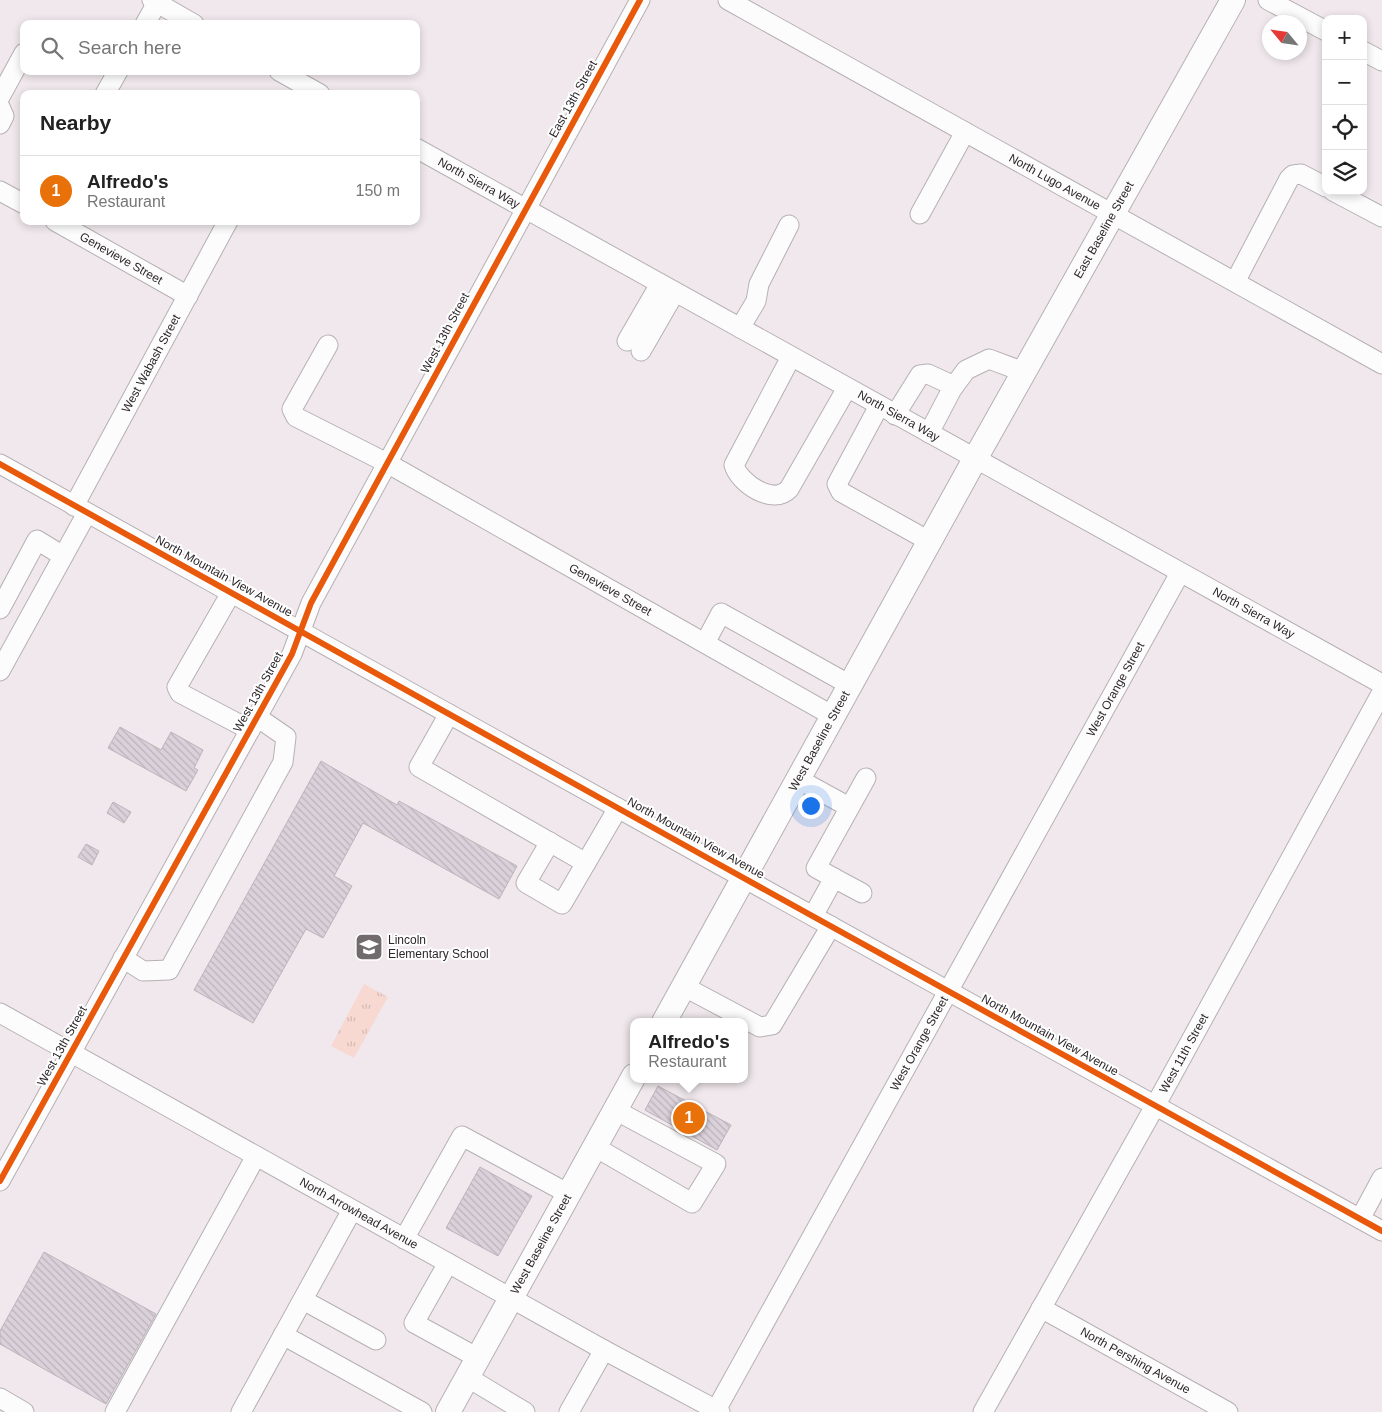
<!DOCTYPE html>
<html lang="en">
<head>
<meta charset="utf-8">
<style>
	:root { --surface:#fff; --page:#f6f6f6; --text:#222; --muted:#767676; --line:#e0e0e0; --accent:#716b6e }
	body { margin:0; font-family:Arial,sans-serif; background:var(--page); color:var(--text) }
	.controls { position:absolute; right:15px; top:15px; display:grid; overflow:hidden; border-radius:10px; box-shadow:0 2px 8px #0003 }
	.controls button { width:45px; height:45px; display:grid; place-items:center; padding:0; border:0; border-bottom:1px solid var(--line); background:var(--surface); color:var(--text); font:25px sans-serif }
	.compass { position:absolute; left:1262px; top:15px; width:45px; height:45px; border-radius:50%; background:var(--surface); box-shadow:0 2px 8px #0003; rotate:299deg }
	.you { position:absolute; left:810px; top:805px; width:18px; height:18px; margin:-12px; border:4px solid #fff; border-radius:50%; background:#1a73e8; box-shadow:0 0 0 8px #1a73e833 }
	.badge { display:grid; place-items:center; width:32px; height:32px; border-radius:50%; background:var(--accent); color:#fff; font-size:16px; font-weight:700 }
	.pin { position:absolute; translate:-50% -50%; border:2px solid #fff; box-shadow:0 1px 5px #0006 }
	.popup { position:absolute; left:630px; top:1018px; width:118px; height:65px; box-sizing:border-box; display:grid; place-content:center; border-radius:10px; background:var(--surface); filter:drop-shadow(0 1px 4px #0005); font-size:16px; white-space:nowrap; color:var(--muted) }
	.popup b { font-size:19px; color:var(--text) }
	.popup::after { content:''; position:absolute; left:50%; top:100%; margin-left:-10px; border:10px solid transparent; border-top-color:var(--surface) }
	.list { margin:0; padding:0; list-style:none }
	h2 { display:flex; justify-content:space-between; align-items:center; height:65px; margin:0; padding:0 20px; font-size:21px }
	h2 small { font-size:16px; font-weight:400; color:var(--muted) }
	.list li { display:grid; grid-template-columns:32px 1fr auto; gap:15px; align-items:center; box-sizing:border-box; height:70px; padding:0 20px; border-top:1px solid var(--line) }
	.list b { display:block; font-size:19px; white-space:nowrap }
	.list p { margin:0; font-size:16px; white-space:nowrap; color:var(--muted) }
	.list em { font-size:16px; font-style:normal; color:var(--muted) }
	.icon { flex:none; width:28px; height:28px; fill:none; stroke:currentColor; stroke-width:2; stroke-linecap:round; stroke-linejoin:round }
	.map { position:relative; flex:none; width:1382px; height:1412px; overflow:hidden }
	.search { position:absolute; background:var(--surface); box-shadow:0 2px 8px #0003; left:20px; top:20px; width:400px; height:55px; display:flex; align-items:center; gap:12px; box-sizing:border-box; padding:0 18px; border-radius:10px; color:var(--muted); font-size:19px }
	.panel { position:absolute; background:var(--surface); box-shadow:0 2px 8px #0003; left:20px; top:90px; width:400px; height:135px; border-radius:10px }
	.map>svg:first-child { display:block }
	.park { fill:url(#park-tufts) }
	.building { fill:url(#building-back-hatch); stroke:#bab5b9 }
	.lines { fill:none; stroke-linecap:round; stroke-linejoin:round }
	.minor-casing { stroke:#b6b0b3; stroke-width:21 }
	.major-casing { stroke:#b6b0b3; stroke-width:26 }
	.minor { stroke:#fdfcfc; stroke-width:19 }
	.major { stroke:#fdfcfc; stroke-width:24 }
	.cycleway-casing { stroke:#fff; stroke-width:9 }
	.cycleway { stroke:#e8590c; stroke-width:6 }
	.labels { text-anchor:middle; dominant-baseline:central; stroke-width:4; stroke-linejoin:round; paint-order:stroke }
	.street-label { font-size:12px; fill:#2c272a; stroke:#fff }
	.poi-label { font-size:12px; fill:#2c272a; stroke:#fff; text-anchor:start }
</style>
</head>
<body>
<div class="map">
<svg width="1382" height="1412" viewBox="0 0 1382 1412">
	<defs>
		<pattern id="park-tufts" width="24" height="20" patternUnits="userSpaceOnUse" patternTransform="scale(1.25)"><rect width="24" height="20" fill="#f7d9d2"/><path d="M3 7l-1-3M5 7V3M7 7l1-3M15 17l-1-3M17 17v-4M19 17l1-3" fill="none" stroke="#d4bab4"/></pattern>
		<pattern id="building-back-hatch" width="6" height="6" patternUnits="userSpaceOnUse" patternTransform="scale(1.25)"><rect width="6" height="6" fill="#dad1da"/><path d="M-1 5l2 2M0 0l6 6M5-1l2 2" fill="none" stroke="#bbb3bb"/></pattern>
	</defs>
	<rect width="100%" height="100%" fill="#f0e8ec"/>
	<!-- park -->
	<path class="park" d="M364,984l24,13 -34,61 -23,-12z"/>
	<!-- building -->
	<path class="building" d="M120,727l41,23 10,-18 32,18 -9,18 4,2 -12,21 -78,-43z
		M321,761l76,44 2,-4 118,65 -18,33 -136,-76 -29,53 18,10 -29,52 -17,-9 -53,94 -59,-33z
		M113,802l18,10 -7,11 -17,-10z
		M86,844l13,7 -7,14 -14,-8z
		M658,1086l73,39 -14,25 -72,-40z
		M480,1167l52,29 -34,60 -52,-28z
		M44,1252l112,62 -50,90 -106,-60v-13z"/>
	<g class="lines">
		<defs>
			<g id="minor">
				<path d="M152,0l42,24"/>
				<path id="s1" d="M728,0l654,364"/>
				<path d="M1268,0l58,31"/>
				<path d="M145,24l12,-21"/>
				<path d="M1363,51l19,10"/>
				<path d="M279,71l41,23"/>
				<path d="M105,94l13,-23"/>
				<path d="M0,97l24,-44"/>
				<path d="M0,107l4,9 -4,8"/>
				<path id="s2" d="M416,148l966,536"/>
				<path d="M0,191l24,13"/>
				<path d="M1333,191l49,26"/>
				<path d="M920,214l45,-82"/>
				<path id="s3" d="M55,221l133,75"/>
				<path d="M1235,282l54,-103 4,-4 8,-1 25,13"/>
				<path d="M740,328l16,-27 3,-17 30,-59"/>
				<path d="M627,341l33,-57"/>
				<path id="s4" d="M328,345l-36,64 4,8 91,46 446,253"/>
				<path d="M641,351l34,-59"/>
				<path d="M791,357l-57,108c5,18 39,41 55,24l58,-101"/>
				<path d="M879,406l-42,78 4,8 88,49"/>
				<path d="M895,415l25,-40 8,-1 26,12"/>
				<path d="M929,433l23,-44 14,-19 23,-11 35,13"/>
				<path d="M0,464l713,397 669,370"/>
				<path id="s5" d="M74,506l154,-285"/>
				<path d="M231,593l-54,94 3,6 70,37"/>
				<path d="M0,609l37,-69 26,16"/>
				<path d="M705,643l16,-30 129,72"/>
				<path d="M0,671l87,-158"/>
				<path d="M449,714l-30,53 167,96"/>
				<path d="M798,779l51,28"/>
				<path d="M550,842l-24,41 36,21 56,-96"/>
				<path d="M834,878l28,15"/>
				<path d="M813,916l21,-38 -18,-10 50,-90"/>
				<path d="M123,958l20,13 26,-1 114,-208 3,-25 -29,-20"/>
				<path d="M683,986l77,41 12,-2 59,-99"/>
				<path id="s6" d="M0,1013l604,337 116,62"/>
				<path d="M595,1147l97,56 24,-39 -101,-54"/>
				<path d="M0,1181l292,-527 19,-51 329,-603"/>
				<path d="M1360,1219l22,-41"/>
				<path d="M404,1239l58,-103 107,58"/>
				<path d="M448,1263l-34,60 64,35"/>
				<path d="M303,1300l73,40"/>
				<path id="s7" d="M1041,1308l187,104"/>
				<path d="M283,1335l139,77"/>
				<path d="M467,1377l58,35"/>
				<path d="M0,1398l24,14"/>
				<path id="s8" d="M716,1410l464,-837"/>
				<path d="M115,1412l141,-256"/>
				<path d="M241,1412l111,-202"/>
				<path d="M569,1412l35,-62"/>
				<path id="s9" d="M983,1412l172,-306 227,-414"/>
			</g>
			<g id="major">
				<path id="s10" d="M664,1022l311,-563 258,-459"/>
				<path id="s11" d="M448,1412l186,-336"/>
			</g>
		</defs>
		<!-- minor casing -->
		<use href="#minor" class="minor-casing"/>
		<!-- major casing -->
		<use href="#major" class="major-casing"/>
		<!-- minor -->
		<use href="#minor" class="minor"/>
		<!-- major -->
		<use href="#major" class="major"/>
		<defs>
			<path id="cycleway" d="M0,464l713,397 669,370
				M0,1181l292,-527 19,-51 329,-603"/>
		</defs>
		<!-- cycleway casing -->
		<use href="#cycleway" class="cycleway-casing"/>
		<!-- cycleway -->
		<use href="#cycleway" class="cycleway"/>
	</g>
	<!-- icons -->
	<defs>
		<symbol id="school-square" viewBox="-11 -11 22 22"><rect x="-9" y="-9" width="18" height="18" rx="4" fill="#716b6e" stroke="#fff"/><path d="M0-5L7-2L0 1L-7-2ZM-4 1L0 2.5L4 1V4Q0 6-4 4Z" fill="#fff"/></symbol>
	</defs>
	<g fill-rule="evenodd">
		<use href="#school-square" x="353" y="931" width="32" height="32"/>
	</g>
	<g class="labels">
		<!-- street labels -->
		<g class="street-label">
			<text transform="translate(573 99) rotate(-61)">East 13th Street</text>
			<text stroke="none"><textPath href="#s1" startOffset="374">North Lugo Avenue</textPath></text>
			<text stroke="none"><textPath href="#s2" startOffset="72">North Sierra Way</textPath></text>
			<text stroke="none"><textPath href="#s10" startOffset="906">East Baseline Street</textPath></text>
			<text stroke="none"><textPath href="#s3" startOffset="76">Genevieve Street</textPath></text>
			<text transform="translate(445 333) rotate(-62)">West 13th Street</text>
			<text stroke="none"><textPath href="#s5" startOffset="162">West Wabash Street</textPath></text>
			<text stroke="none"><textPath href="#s2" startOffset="552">North Sierra Way</textPath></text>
			<text transform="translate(224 576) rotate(29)">North Mountain View Avenue</text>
			<text stroke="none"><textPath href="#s4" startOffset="441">Genevieve Street</textPath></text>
			<text stroke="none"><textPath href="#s2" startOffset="958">North Sierra Way</textPath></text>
			<text stroke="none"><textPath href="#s8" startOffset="824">West Orange Street</textPath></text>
			<text transform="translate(258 692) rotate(-61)">West 13th Street</text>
			<text stroke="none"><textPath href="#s10" startOffset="321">West Baseline Street</textPath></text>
			<text transform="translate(696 838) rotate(29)">North Mountain View Avenue</text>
			<text transform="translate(1050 1035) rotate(29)">North Mountain View Avenue</text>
			<text stroke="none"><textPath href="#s8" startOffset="419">West Orange Street</textPath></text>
			<text transform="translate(62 1046) rotate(-61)">West 13th Street</text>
			<text stroke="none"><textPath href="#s9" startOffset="411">West 11th Street</textPath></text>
			<text stroke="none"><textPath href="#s6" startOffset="411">North Arrowhead Avenue</textPath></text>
			<text stroke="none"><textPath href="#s11" startOffset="192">West Baseline Street</textPath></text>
			<text stroke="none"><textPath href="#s7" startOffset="108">North Pershing Avenue</textPath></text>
		</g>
		<!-- poi labels -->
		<g class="poi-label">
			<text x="388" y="940">Lincoln<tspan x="388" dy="14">Elementary School</tspan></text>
		</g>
	</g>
</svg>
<div class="controls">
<button>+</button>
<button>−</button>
<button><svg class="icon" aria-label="locate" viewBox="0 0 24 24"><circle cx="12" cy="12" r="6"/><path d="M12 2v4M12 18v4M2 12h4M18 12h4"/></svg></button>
<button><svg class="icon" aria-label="layers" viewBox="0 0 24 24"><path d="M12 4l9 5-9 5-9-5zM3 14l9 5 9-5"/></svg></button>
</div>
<svg class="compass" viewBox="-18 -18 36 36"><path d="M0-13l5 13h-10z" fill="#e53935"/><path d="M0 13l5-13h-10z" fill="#767676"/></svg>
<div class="you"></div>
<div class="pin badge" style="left:689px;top:1118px;background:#e8710a">1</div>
<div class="popup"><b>Alfredo's</b>Restaurant</div>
<div class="search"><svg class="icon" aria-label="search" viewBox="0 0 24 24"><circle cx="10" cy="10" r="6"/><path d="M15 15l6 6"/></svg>Search here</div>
<section class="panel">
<h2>Nearby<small></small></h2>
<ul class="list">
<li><span class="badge" style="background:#e8710a">1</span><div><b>Alfredo's</b><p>Restaurant</p></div><em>150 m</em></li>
</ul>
</section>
</div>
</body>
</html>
